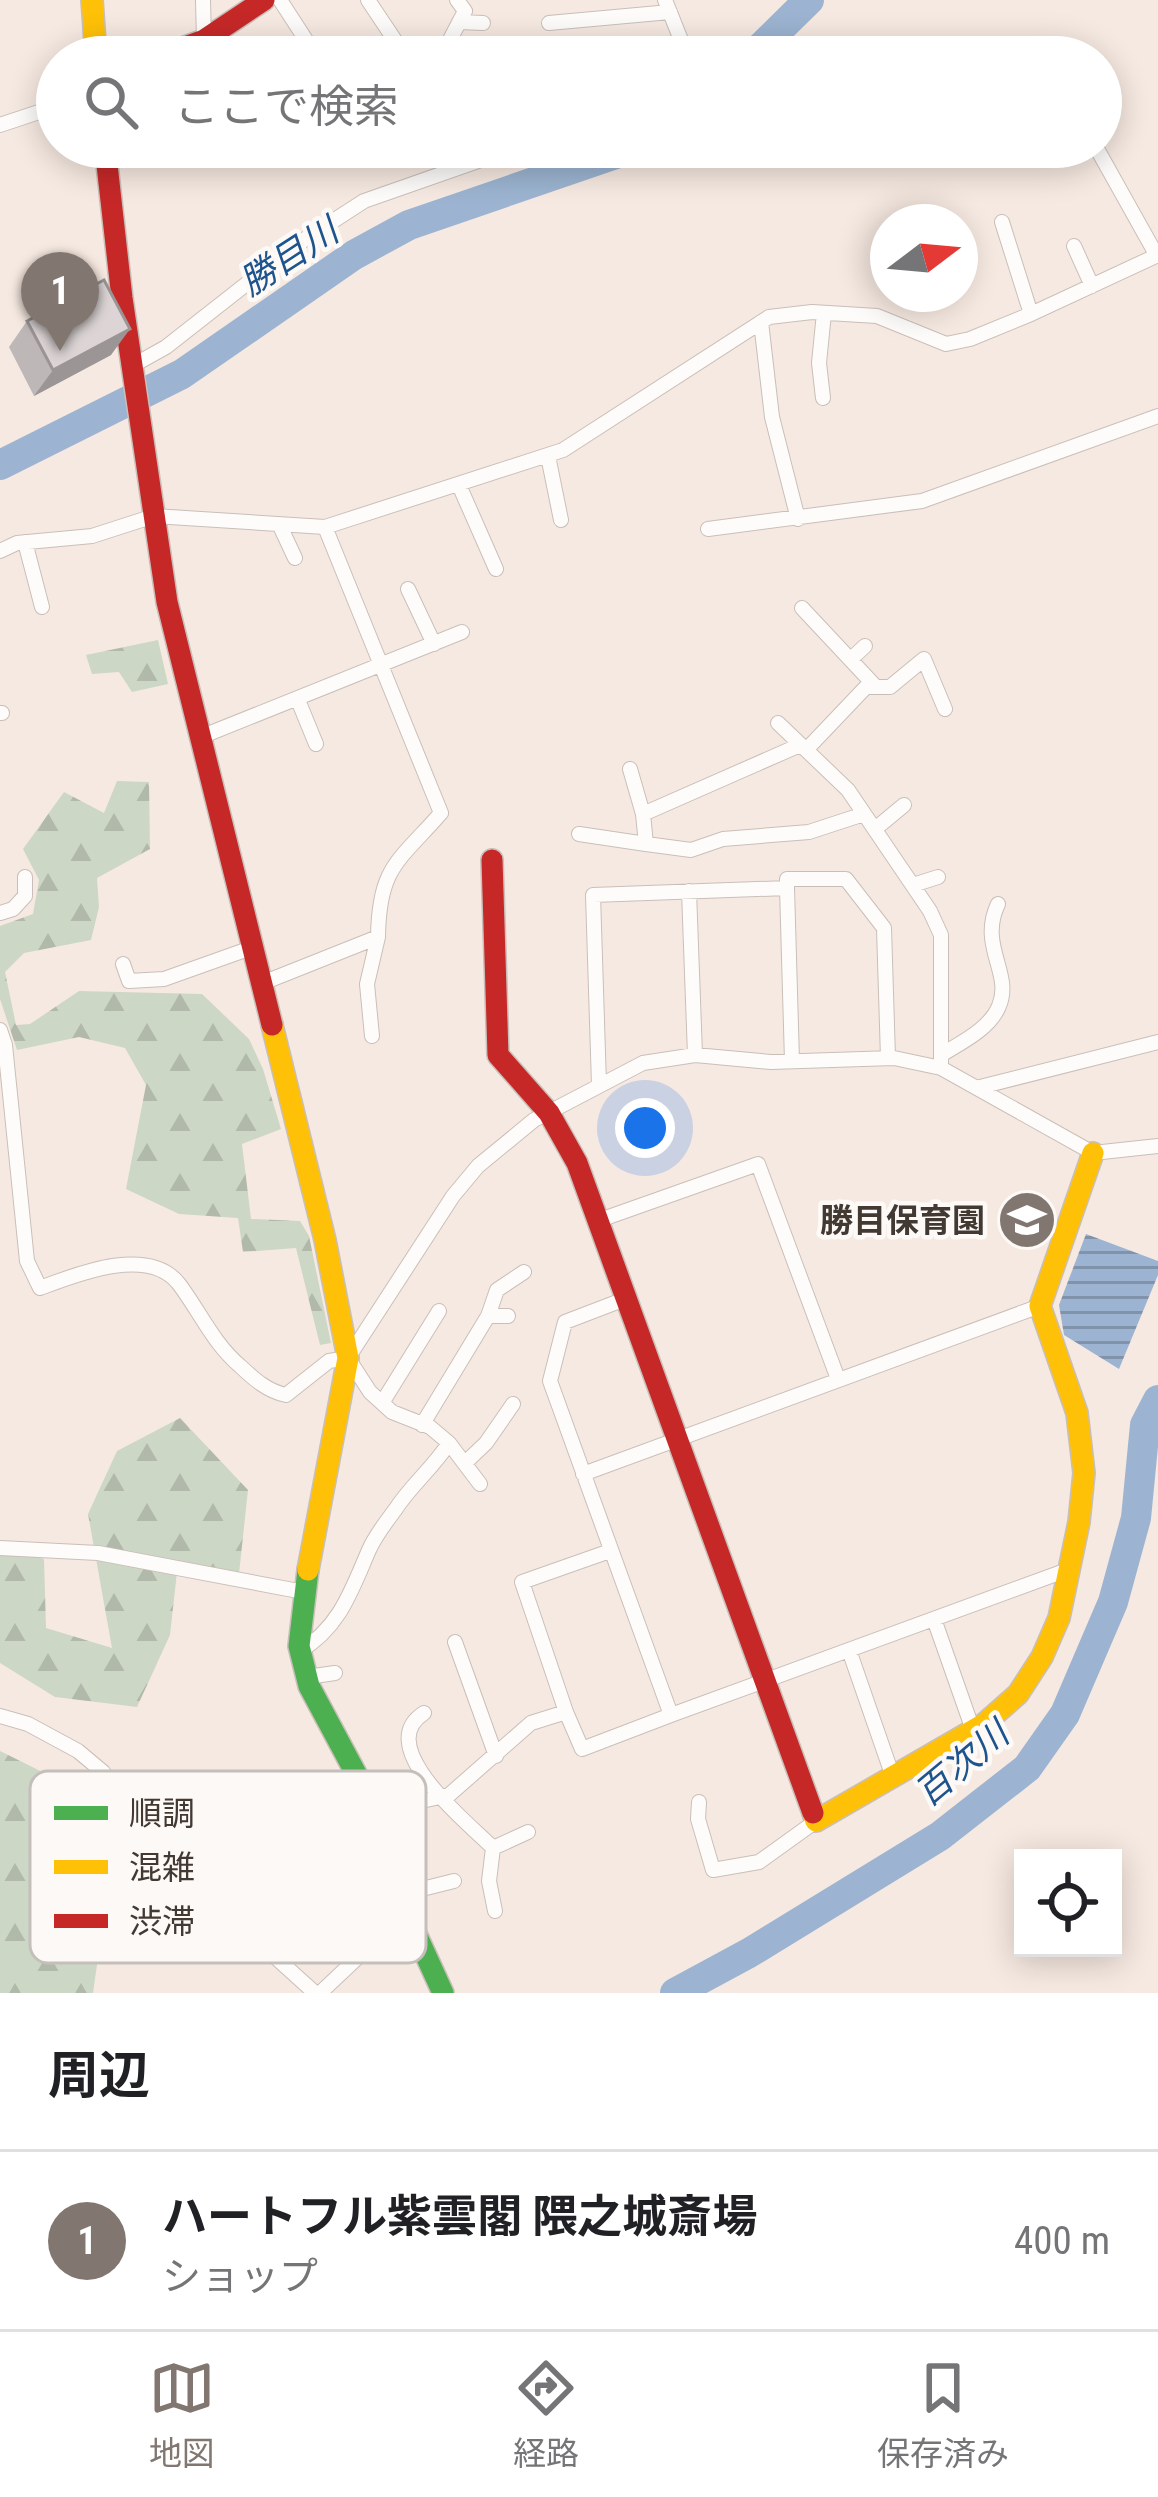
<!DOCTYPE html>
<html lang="ja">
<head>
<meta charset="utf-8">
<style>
	:root { --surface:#fff; --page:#f2f2f2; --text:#202124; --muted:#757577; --line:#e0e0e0; --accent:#817770 }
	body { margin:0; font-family:"Roboto Condensed","Noto Sans JP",sans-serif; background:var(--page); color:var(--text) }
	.controls { position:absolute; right:36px; bottom:36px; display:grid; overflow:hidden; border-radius:0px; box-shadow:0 6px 30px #0003 }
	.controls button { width:108px; height:108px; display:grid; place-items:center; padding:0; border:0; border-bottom:3px solid var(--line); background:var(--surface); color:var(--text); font:60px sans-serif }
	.compass { position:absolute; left:870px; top:204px; width:108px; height:108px; border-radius:50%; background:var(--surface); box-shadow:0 6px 30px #0003; rotate:74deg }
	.you { position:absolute; left:645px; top:1128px; width:42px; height:42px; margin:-30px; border:9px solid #fff; border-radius:50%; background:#1a73e8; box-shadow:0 0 0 18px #1a73e833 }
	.badge { display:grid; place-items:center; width:78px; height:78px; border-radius:50%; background:var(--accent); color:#fff; font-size:39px; font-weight:700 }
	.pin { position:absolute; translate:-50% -99px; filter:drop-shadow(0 3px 6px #0008) }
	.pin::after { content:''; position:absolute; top:63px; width:42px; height:36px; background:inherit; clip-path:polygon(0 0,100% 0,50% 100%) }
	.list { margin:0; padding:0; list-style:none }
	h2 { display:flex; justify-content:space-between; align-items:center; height:156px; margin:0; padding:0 48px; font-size:51px }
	h2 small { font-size:39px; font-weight:400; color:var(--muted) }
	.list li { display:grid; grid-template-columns:78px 1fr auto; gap:36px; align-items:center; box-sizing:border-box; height:180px; padding:0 48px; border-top:3px solid var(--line) }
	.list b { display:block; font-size:45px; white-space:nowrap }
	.list p { margin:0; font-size:39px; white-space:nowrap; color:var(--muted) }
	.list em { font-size:39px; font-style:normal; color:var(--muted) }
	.icon { flex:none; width:66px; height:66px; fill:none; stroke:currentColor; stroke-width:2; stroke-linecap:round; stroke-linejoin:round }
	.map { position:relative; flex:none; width:1158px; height:1993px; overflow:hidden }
	.search { position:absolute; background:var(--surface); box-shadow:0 6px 30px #0003; left:36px; right:36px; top:36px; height:132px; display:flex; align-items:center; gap:30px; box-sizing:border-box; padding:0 42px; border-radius:66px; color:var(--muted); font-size:45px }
	.sheet { height:336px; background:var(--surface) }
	nav { display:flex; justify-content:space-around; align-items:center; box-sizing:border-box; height:168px; border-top:3px solid var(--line); background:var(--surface); font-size:33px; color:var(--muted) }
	nav a { display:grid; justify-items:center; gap:6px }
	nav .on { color:var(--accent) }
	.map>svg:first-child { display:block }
	.forest { fill:url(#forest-firs) }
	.water { fill:url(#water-rules) }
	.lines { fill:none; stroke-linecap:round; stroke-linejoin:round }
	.river { stroke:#9cb4d1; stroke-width:30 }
	.street-casing { stroke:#c9bfb9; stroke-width:16 }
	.fast-casing { stroke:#c9bfb9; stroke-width:24 }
	.slow-casing { stroke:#c9bfb9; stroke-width:24 }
	.jam-casing { stroke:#c9bfb9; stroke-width:24 }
	.street { stroke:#fefcfa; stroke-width:14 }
	.fast { stroke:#4caf50; stroke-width:21 }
	.slow { stroke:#ffc107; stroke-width:21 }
	.jam { stroke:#c62828; stroke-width:21 }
	.wall { fill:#beb7b7 }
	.shaded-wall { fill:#9b9595 }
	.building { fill:#ddd5d5; stroke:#9b9595; stroke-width:3 }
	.labels { text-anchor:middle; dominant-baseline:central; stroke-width:9; stroke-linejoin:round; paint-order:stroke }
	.poi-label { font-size:33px; font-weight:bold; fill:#423933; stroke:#fdf9f6; text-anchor:end }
	.water-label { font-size:36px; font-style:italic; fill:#1e548d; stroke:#fdf9f6 }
	.key { fill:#fdf9f6; stroke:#c5bfbc; stroke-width:3 }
	.key-label { font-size:33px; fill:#423933 }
</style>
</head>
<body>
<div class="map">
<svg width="1158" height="1993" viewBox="0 0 1158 1993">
	<defs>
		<pattern id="forest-firs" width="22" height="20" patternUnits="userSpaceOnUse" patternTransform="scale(3)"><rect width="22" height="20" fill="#cdd7c5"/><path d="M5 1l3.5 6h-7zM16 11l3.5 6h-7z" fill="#b1b9aa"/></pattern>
		<pattern id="water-rules" width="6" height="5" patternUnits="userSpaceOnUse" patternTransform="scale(3)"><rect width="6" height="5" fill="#9cb4d1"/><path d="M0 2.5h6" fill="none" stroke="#8193aa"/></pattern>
	</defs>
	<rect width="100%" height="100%" fill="#f6e9e1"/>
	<!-- forest -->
	<path class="forest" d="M158,640l10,44 -36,8 -13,-20 -27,2 -6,-19z
		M117,781l32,1 1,67 -53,29 2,29 -8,33 -67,13 -19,19 11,53 14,-1 49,-33 123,3 47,45 14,30 18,60 -39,15 9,75 49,2 9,15 22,107 -11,2 -24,-97 -53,4 -5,-34 -59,-4 -53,-25 20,-104 -21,-37 -46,-11 -62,13 -17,-51v-73l33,-12 6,-34 -16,-31 41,-57 40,21z
		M180,1418l68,72 -10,93 -61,-11 -7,63 -33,72 -82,-10 -55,-34v-115l44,11 2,69 66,20 -24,-134 29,-63z
		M0,1751l119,59 -26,183h-93z"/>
	<!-- water -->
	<path class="water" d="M1086,1234l72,27v14l-39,94 -55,-34 -5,-30z"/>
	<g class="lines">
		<!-- river -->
		<path class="river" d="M751,57l58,-57
			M0,465l182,-91 172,-119 55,-30 227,-78
			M675,1993l74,-40 191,-117 87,-68 38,-54 48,-112 23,-84 9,-93 13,-25"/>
		<defs>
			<path id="street" d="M203,0l1,40
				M280,0l37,57
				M368,0l38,57
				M665,0l16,40 -5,17
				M459,22l24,1
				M549,23l121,-11
				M434,57l8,-2 23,-44 -8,-11
				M0,125l57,-19
				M1096,147l61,109
				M1002,222l29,92
				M1074,246l18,40
				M761,322l11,95 26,102
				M132,366l34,-19 130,-102 68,-44 154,-54
				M823,398l-4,-35 5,-50
				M548,456l13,64
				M459,485l37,84
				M280,526l15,32
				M325,527l116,286c-43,49 -62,54 -63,124
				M708,529l214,-28 236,-85
				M25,542l17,65
				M0,551l17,-8 75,-7 62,-20 171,11 238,-77 206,-133 43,-5 65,4 69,28 24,-5 61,-25 127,-59
				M408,589l26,55
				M802,608l74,79
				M851,659l14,-13
				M298,700l18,44
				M0,713h2
				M778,723l70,67 82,121 11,24v133
				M198,738l264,-106
				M806,750l60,-63h24l34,-28 21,50
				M630,769l13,45 157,-69
				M875,829l29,-24
				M579,834l67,10 -3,-30
				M646,844l45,6 32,-11 86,-7 55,-18
				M913,885l25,-8
				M787,888l5,173
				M689,891l6,164
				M0,913l13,-4 12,-13v-19
				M123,964l6,17 35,-2 87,-31
				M260,984l118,-47 -11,47 5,52
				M0,1030l5,15 22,216 13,27c37,-14 109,-43 139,-4 21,28 34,59 61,82 14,13 27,25 46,29l43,-34 19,-3 105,-162 25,-30 56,-46 109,-57 52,-8 76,7 123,-4 47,10 152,85 65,-7
				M941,1055c19,-12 49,-26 58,-49 14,-33 -21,-60 -1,-102
				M599,1085l-6,-190 194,-7v-9h59l38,49 4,130
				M980,1087l178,-45
				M597,1221l161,-57 80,215
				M625,1299l-60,23 -15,59 121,334 399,-146
				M488,1316l9,-26 27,-18
				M348,1358l22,34 22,20 38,15 19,16 31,41
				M382,1403l57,-92
				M422,1425l66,-109h20
				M465,1463l21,-20 27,-39
				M583,1474l457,-168
				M0,1548l98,5 206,39
				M934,1619l39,111
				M455,1642l41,114
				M849,1650l44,127
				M300,1651c40,-24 51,-60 69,-101 6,-14 17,-28 26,-40 16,-25 38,-42 54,-67
				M307,1677l28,-4
				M566,1712l16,37 89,-34
				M424,1713c-52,33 42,108 69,135l35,-16
				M0,1716l28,8 50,27 25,21 67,90 145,131
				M699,1802l-1,17 15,51 46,-8 57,-41
				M376,1811l73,-16 82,-72 35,-11 -44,-130 88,-31
				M493,1848l-4,33 6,30
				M402,1894l52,-13
				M320,1993l86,-81"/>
			<path id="fast" d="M308,1570l-9,76 10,40 67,125 30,101 37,81"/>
			<path id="slow" d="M92,0l4,57
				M272,1025l53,215 23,118 -40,212
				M813,1813l3,8 168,-97 34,-30 24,-37 17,-39 20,-96 5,-49 -7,-60 -37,-107 53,-153"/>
			<path id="jam" d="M96,56l75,-4 33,-12 60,-40
				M105,147l17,151 45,304 105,423
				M492,860l6,195 51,58 28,50 236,650"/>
		</defs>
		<!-- street casing -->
		<use href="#street" class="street-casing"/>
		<!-- fast casing -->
		<use href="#fast" class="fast-casing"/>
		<!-- slow casing -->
		<use href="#slow" class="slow-casing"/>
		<!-- jam casing -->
		<use href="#jam" class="jam-casing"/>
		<!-- street -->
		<use href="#street" class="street"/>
		<!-- fast -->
		<use href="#fast" class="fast"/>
		<!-- slow -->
		<use href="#slow" class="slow"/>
		<!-- jam -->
		<use href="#jam" class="jam"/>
	</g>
	<!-- wall -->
	<path class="wall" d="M27,321l84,34 -77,41 -25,-49z"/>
	<!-- shaded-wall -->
	<path class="shaded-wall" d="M130,329l-19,26 -77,41 19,-26z"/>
	<!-- building -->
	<path class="building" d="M104,280l26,49 -77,41 -26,-49z"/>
	<!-- icons -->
	<defs>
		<symbol id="school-disc" viewBox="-11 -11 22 22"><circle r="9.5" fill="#817770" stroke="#fdf9f6"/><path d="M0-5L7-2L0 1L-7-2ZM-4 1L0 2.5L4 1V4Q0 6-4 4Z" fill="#fff"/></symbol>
	</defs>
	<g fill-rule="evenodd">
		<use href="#school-disc" x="994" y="1187" width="66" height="66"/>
	</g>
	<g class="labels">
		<!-- poi labels -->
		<g class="poi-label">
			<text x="985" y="1220">勝目保育園</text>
		</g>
		<!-- water labels -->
		<g class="water-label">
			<text transform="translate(289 257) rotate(-33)">勝目川</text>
			<text transform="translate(962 1764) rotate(-40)">百次川</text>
		</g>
	</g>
	<!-- legend -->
	<rect x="30" y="1771" width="396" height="192" rx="18" class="key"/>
	<rect x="54" y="1806" width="54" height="14" fill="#4caf50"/>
	<rect x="54" y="1860" width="54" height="14" fill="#ffc107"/>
	<rect x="54" y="1914" width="54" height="14" fill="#c62828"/>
	<g class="key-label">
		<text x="129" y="1825">順調</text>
		<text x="129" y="1879">混雑</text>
		<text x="129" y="1933">渋滞</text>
	</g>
</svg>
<div class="controls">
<button><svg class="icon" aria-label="locate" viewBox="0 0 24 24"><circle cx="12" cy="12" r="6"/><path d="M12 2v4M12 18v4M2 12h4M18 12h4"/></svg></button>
</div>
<svg class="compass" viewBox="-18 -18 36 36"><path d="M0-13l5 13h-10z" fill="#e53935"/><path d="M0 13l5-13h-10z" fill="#757577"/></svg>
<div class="you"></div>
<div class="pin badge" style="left:60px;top:351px">1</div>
<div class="search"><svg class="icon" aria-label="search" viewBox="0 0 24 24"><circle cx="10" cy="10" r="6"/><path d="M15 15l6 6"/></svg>ここで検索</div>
</div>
<section class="sheet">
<h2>周辺<small></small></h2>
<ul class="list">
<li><span class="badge">1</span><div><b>ハートフル紫雲閣 隈之城斎場</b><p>ショップ</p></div><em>400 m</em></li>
</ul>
</section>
<nav>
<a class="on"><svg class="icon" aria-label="map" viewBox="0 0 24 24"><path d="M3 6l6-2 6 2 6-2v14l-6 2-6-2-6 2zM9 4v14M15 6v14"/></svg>地図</a>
<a><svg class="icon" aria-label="directions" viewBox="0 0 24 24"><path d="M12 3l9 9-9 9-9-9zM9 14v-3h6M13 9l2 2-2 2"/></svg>経路</a>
<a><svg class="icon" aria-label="saved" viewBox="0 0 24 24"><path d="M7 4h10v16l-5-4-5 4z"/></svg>保存済み</a>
</nav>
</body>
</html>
